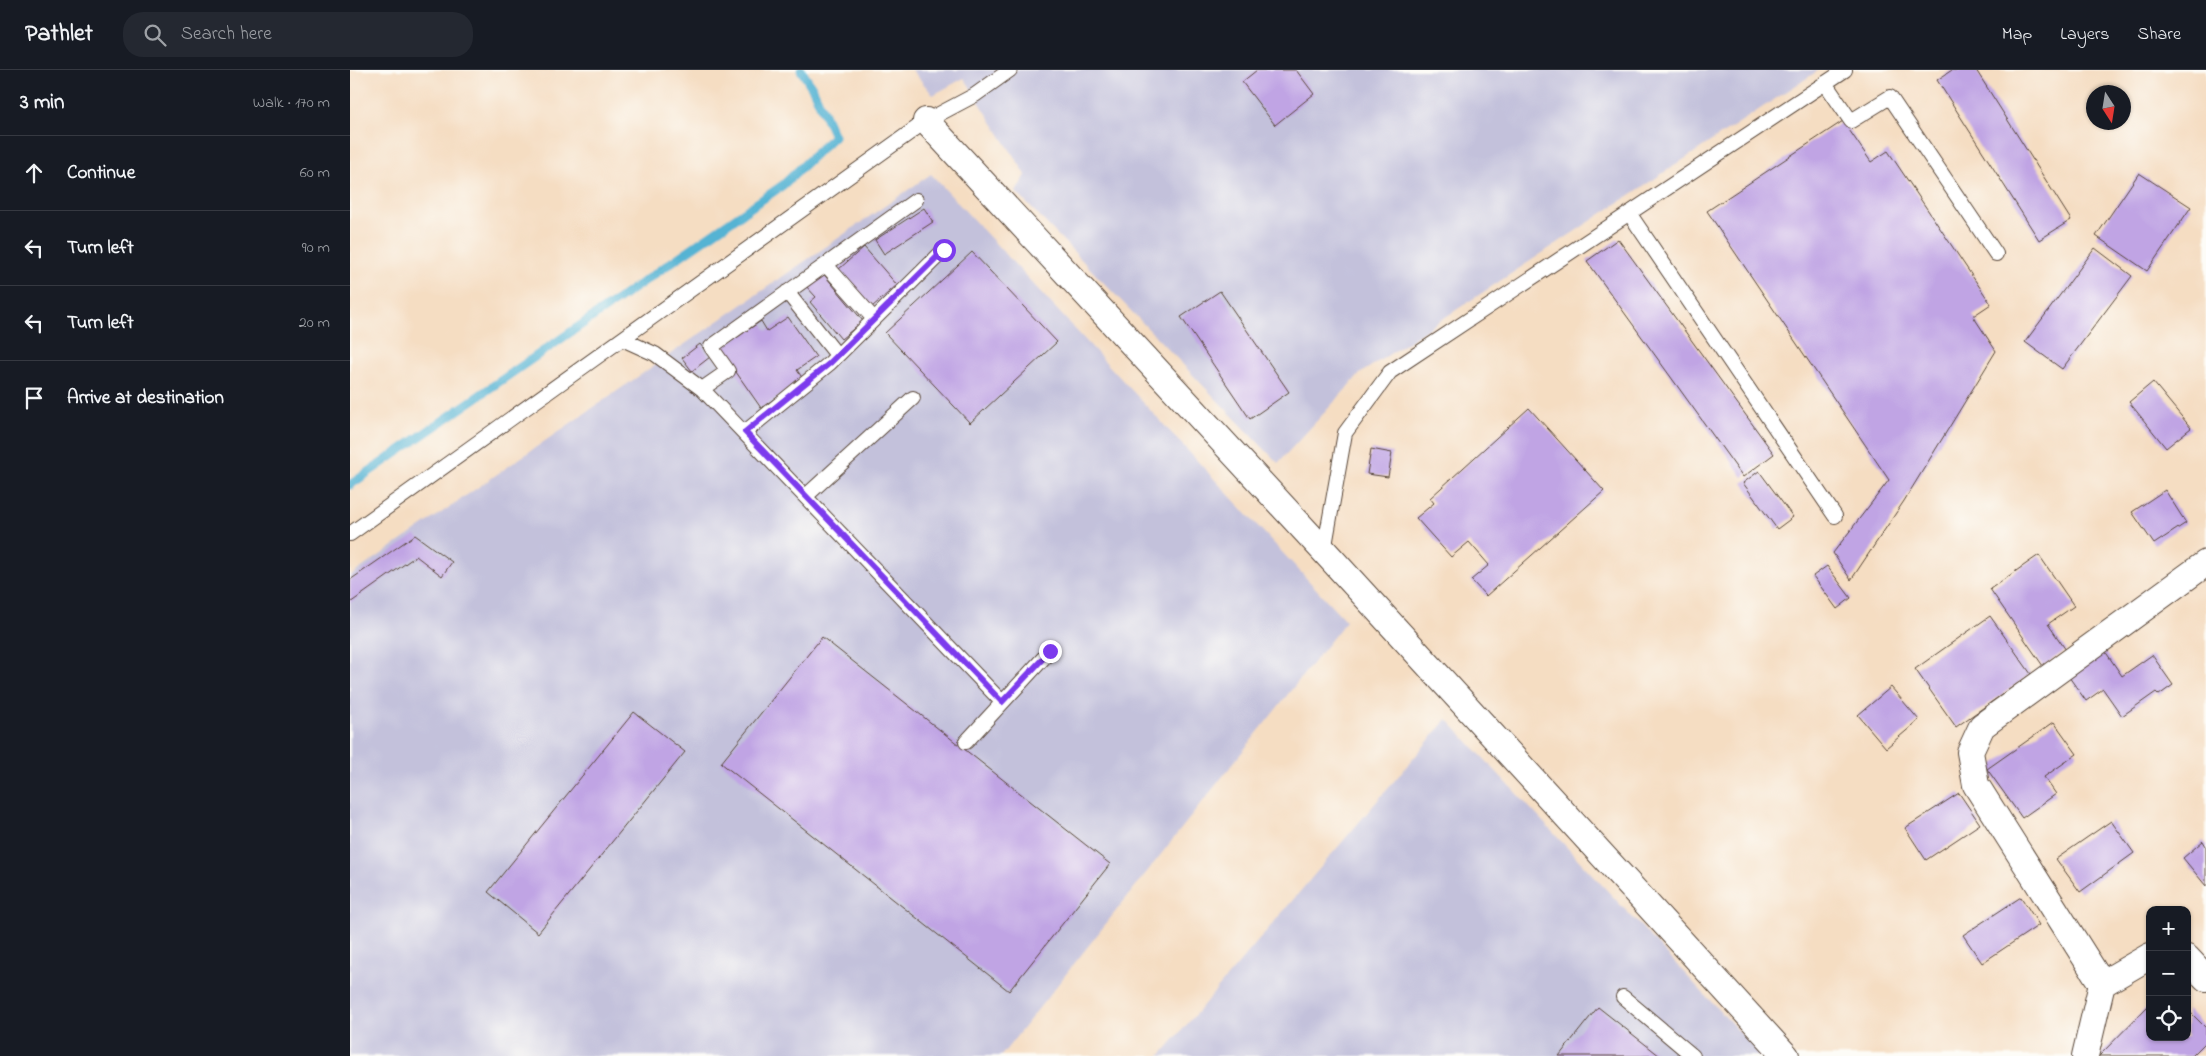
<!DOCTYPE html>
<html lang="en">
<head>
<meta charset="utf-8">
<style>
	:root { --surface:#171b24; --page:#242831; --text:#f1f3f6; --muted:#9ea1a6; --line:#363941 }
	body { margin:0; font-family:"Indie Flower",sans-serif; background:var(--page); color:var(--text) }
	.controls { position:absolute; right:15px; bottom:15px; display:grid; overflow:hidden; border-radius:10px; box-shadow:0 1px 4px #0004 }
	.controls button { width:45px; height:45px; display:grid; place-items:center; padding:0; border:0; border-bottom:1px solid var(--line); background:var(--surface); color:var(--text); font:25px sans-serif }
	.compass { position:absolute; left:1736px; top:15px; width:45px; height:45px; border-radius:50%; background:var(--surface); box-shadow:0 1px 4px #0004; rotate:168deg }
	.stop { position:absolute; width:15px; height:15px; margin:-11px; border:4px solid #7c3aed; border-radius:50%; background:#fff }
	.stop.end { background:#7c3aed; border-color:#fff; box-shadow:0 1px 5px #0008 }
	.list { margin:0; padding:0; list-style:none }
	h2 { display:flex; justify-content:space-between; align-items:center; height:65px; margin:0; padding:0 20px; font-size:21px }
	h2 small { font-size:16px; font-weight:400; color:var(--muted) }
	.list li { display:grid; grid-template-columns:32px 1fr auto; gap:15px; align-items:center; box-sizing:border-box; height:75px; padding:0 20px; border-top:1px solid var(--line) }
	.list b { display:block; font-size:19px; white-space:nowrap }
	.list em { font-size:16px; font-style:normal; color:var(--muted) }
	.icon { flex:none; width:28px; height:28px; fill:none; stroke:currentColor; stroke-width:2; stroke-linecap:round; stroke-linejoin:round }
	.map { position:relative; flex:none; width:1856px; height:986px; overflow:hidden }
	header { display:flex; align-items:center; gap:30px; box-sizing:border-box; height:70px; padding:0 25px; background:var(--surface); border-bottom:1px solid var(--line) }
	header strong { font-size:24px }
	nav { display:flex; gap:28px; margin-inline-start:auto; font-size:18px }
	.search { width:350px; height:45px; background:var(--page); display:flex; align-items:center; gap:12px; box-sizing:border-box; padding:0 18px; border-radius:20px; color:var(--muted); font-size:19px }
	main { display:flex }
	aside { flex:1; background:var(--surface) }
	.map>svg:first-child { display:block }
	.industrial { fill:#c3c1db }
	.lines { fill:none; stroke-linecap:round; stroke-linejoin:round }
	.stream { stroke:#55b3d3; stroke-width:9 }
	.building { fill:#c0a4e4 }
	.lane-casing { stroke:#574537; stroke-width:16 }
	.street-casing { stroke:#574537; stroke-width:28 }
	.lane { stroke:#fff; stroke-width:14 }
	.street { stroke:#fff; stroke-width:26 }
	.route { stroke:#7c3aed; stroke-width:6 }
</style>
</head>
<body>
<header>
<strong>Pathlet</strong>
<div class="search"><svg class="icon" aria-label="search" viewBox="0 0 24 24"><circle cx="10" cy="10" r="6"/><path d="M15 15l6 6"/></svg>Search here</div>
<nav><a>Map</a><a>Layers</a><a>Share</a></nav>
</header>
<main>
<aside>
<h2>3 min<small>Walk · 170 m</small></h2>
<ul class="list">
<li><svg class="icon" aria-label="ahead" viewBox="0 0 24 24"><path d="M12 20V5M6 11l6-6 6 6"/></svg><div><b>Continue</b></div><em>60 m</em></li>
<li><svg class="icon" aria-label="left" viewBox="0 0 24 24"><path d="M17 20v-9H6M10 6l-5 5 5 5"/></svg><div><b>Turn left</b></div><em>90 m</em></li>
<li><svg class="icon" aria-label="left" viewBox="0 0 24 24"><path d="M17 20v-9H6M10 6l-5 5 5 5"/></svg><div><b>Turn left</b></div><em>20 m</em></li>
<li><svg class="icon" aria-label="arrive" viewBox="0 0 24 24"><path d="M6 21V4h12l-3 4 3 4H6"/></svg><div><b>Arrive at destination</b></div></li>
</ul>
</aside>
<div class="map">
<svg width="1856" height="986" viewBox="0 0 1856 986">
	<rect width="100%" height="100%" fill="#fdfcf7"/>
	<filter id="ink" filterUnits="userSpaceOnUse"><feTurbulence type="fractalNoise" baseFrequency=".02" numOctaves="2"/><feDisplacementMap in="SourceGraphic" scale="10" xChannelSelector="R" yChannelSelector="G"/><feConvolveMatrix kernelMatrix="1 2 1 2 8 2 1 2 1" color-interpolation-filters="sRGB"/></filter>
	<filter id="wash" filterUnits="userSpaceOnUse"><feTurbulence type="fractalNoise" baseFrequency=".0096" numOctaves="4" result="noise"/><feDisplacementMap in="SourceGraphic" scale="20" xChannelSelector="R" yChannelSelector="G"/><feGaussianBlur stdDeviation="1.12" result="paint"/><feColorMatrix in="noise" values="0 0 0 0 0 0 0 0 0 0 0 0 0 0 0 0 0 1.4 0 .05"/><feComposite in="paint" operator="in"/></filter>
	<g filter="url(#wash)">
		<rect width="100%" height="100%" fill="#f5ddc2"/>
		<!-- industrial -->
		<path class="industrial" d="M562,0h907l-458,303 -83,90 -262,-271 10,-17 -62,-97 -31,17z
			M581,104l415,447 -345,435h-651v-480z
			M1097,649l315,337h-602z"/>
		<g class="lines">
			<!-- stream -->
			<path class="stream" d="M0,415l433,-300 51,-49 -21,-47 -12,-19"/>
		</g>
		<g id="blocks">
			<!-- building -->
			<path class="building" d="M907,0h39l18,24 -39,31 -33,-43z
				M1602,0h24l95,150 -32,20 -102,-160z
				M1493,51l28,41 17,-11 103,153 -18,12 23,35 -92,150 -53,79 -18,-27 56,-73 -182,-269z
				M1789,103l52,34 -44,64 -51,-35z
				M574,138l9,14 -49,32 -9,-14z
				M1268,169l156,215 -31,23 -156,-216z
				M514,177l33,38 -25,22 -33,-38z
				M1745,178l37,28 -70,93 -37,-27z
				M622,182l85,90 -87,81 -85,-90z
				M471,201l42,50 -22,18 -31,-37 6,-5 -11,-12z
				M870,221l69,101 -39,27 -69,-102z
				M438,247l28,40 -19,13 6,9 -42,29 -41,-59 41,-28 6,10z
				M350,274l10,13 -18,14 -10,-13z
				M1803,312l38,46 -25,20 -37,-46z
				M1179,338l75,83 -118,105 -15,-16 18,-15 -20,-23 -18,15 -35,-39 18,-15 -4,-5z
				M1021,379l21,4 -4,24 -21,-3z
				M1409,401l34,46 -16,12 -34,-46z
				M1815,420l21,33 -32,21 -22,-32z
				M65,465l37,27 -10,14 -26,-20 -66,47v-23z
				M1689,485l35,51 -26,18 18,26 -23,16 -53,-77z
				M1477,496l24,32 -14,11 -24,-33z
				M1640,546l41,58 -75,53 -41,-58z
				M472,567l288,227 -101,127 -288,-228z
				M1755,581l17,25 30,-21 21,30 -14,10 -3,-3 -34,24 -19,-27 -17,12 -17,-24z
				M1541,617l28,33 -33,28 -28,-33z
				M284,642l51,40 -147,181 -50,-41z
				M1704,652l23,32 -33,23 12,17 -34,24 -35,-49z
				M1609,723l21,31 -54,36 -21,-32z
				M1761,751l23,32 -54,39 -24,-33z
				M1853,771l3,5v40l-23,-28z
				M1671,827l18,28 -57,38 -19,-28z
				M1800,934v33h37v-28l19,19v14l-14,14h-93z
				M1248,937l62,49h-101z"/>
		</g>
	</g>
	<g filter="url(#ink)">
		<use href="#blocks" fill-opacity="0" stroke="#574537" stroke-width="1"/>
		<g class="lines">
			<defs>
				<path id="lane" d="M1475,13l26,38 39,-24 106,157
					M1279,143l206,303
					M476,195l48,54
					M437,222l50,63
					M272,269l33,15 47,35 300,313
					M352,319l26,-18 -17,-24 205,-147
					M395,362l85,-69 113,-112
					M456,426l107,-98
					M0,464l576,-413 49,-26 35,-25
					M974,481l21,-118 45,-61 455,-302
					M616,672l84,-91
					M1273,927l70,59"/>
				<path id="street" d="M576,51l398,430 462,505
					M1837,888l19,20
					M1752,914l48,-28
					M1735,986l17,-72 -126,-199 -6,-33 12,-26 224,-163"/>
			</defs>
			<!-- lane casing -->
			<use href="#lane" class="lane-casing"/>
			<!-- street casing -->
			<use href="#street" class="street-casing"/>
			<!-- lane -->
			<use href="#lane" class="lane"/>
			<!-- street -->
			<use href="#street" class="street"/>
		</g>
	</g>
	<g class="lines" filter="url(#ink)">
		<!-- route -->
		<path class="route" d="M594,180l-114,113 -85,69 257,270 48,-51"/>
	</g>
</svg>
<div class="controls">
<button>+</button>
<button>−</button>
<button><svg class="icon" aria-label="locate" viewBox="0 0 24 24"><circle cx="12" cy="12" r="6"/><path d="M12 2v4M12 18v4M2 12h4M18 12h4"/></svg></button>
</div>
<svg class="compass" viewBox="-18 -18 36 36"><path d="M0-13l5 13h-10z" fill="#e53935"/><path d="M0 13l5-13h-10z" fill="#9ea1a6"/></svg>
<div class="stop" style="left:594px;top:180px"></div>
<div class="stop end" style="left:700px;top:581px"></div>
</div>
</main>
</body>
</html>
